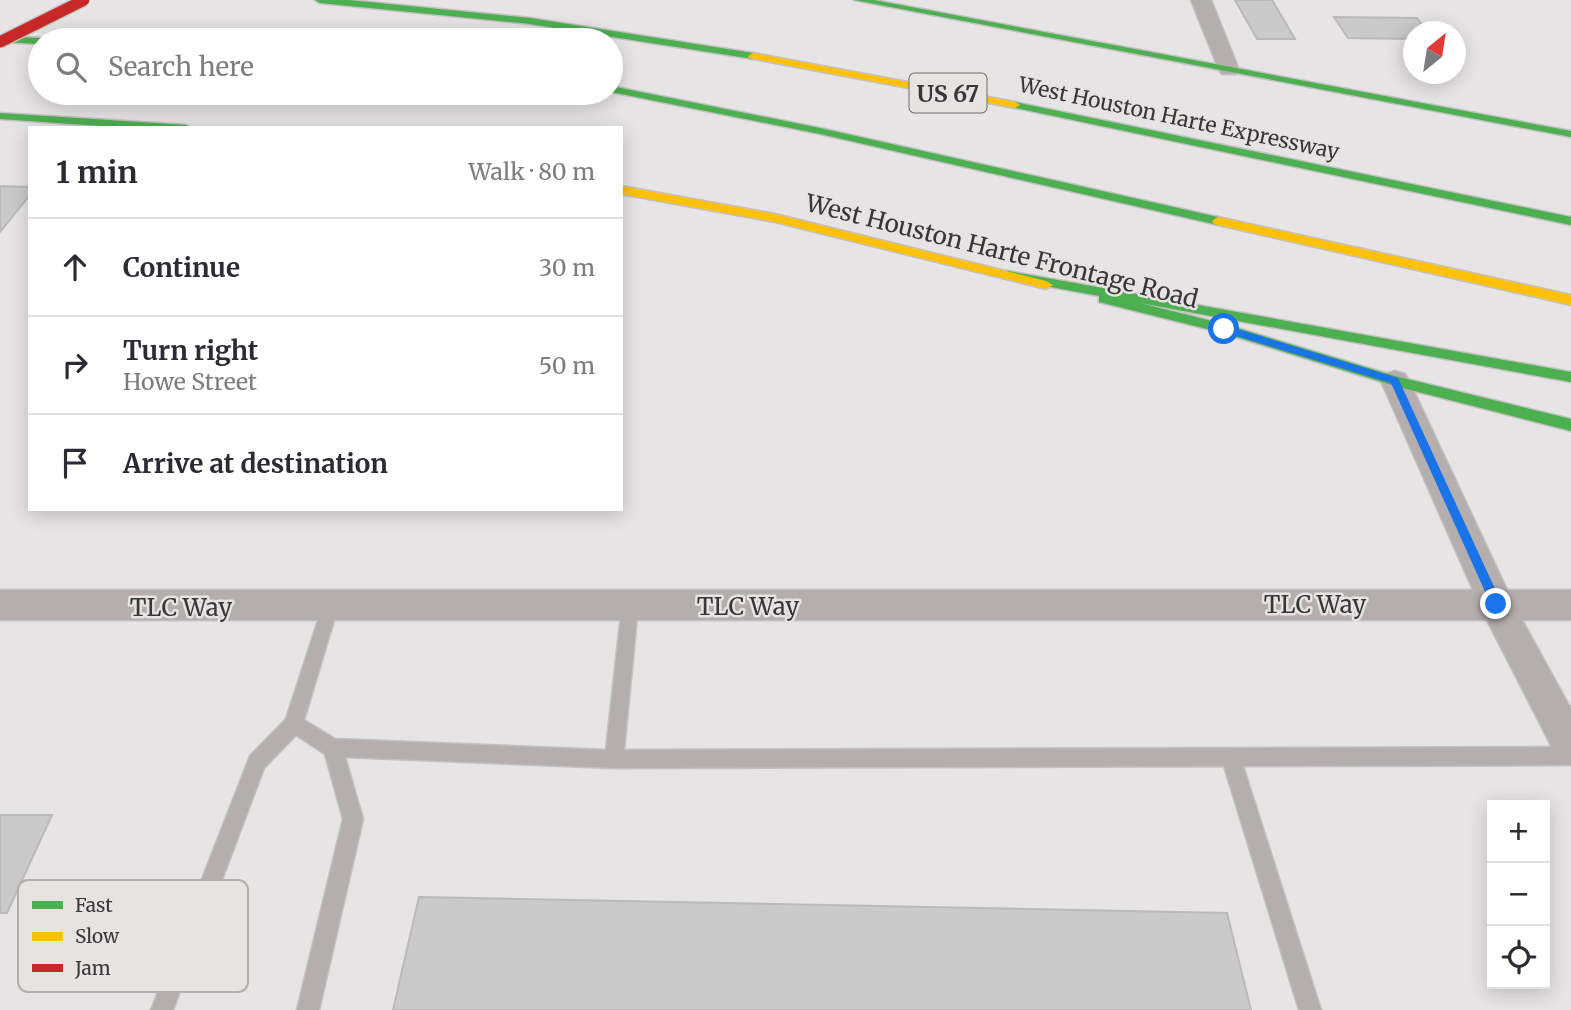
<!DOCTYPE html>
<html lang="en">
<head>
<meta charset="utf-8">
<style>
	:root { --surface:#fff; --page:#f2f2f3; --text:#2b2b33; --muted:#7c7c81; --line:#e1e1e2 }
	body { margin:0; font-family:Merriweather,serif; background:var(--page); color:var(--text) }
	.controls { position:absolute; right:21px; bottom:21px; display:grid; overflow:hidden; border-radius:0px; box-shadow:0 4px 18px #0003 }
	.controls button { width:63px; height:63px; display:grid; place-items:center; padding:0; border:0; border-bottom:2px solid var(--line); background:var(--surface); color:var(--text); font:35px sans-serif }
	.compass { position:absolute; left:1403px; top:21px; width:63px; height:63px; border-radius:50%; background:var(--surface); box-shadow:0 4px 18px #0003; rotate:30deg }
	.stop { position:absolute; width:21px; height:21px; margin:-16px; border:5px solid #1a73e8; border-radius:50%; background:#fff }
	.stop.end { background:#1a73e8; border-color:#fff; box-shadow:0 2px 7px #0008 }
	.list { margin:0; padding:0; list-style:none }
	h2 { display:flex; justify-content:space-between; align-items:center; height:91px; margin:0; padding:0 28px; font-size:30px }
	h2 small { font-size:23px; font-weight:400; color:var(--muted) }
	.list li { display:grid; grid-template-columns:46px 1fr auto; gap:21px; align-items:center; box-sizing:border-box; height:98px; padding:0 28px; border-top:2px solid var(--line) }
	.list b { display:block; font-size:26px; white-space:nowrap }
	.list p { margin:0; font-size:23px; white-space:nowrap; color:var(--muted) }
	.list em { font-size:23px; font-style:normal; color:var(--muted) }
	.icon { flex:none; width:38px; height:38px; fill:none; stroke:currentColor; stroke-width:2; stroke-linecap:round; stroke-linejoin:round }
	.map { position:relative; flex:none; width:1571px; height:1010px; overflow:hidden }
	.search { position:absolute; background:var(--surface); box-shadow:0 4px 18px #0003; left:28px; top:28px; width:595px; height:77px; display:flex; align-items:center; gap:18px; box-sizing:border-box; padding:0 24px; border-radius:38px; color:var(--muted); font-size:26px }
	.panel { position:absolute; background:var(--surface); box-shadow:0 4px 18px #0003; left:28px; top:126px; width:595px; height:385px; border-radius:0px }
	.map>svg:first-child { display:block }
	.building { fill:#cbcaca; stroke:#bbbaba; stroke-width:2 }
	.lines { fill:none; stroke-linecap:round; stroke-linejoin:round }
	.lane-casing { stroke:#c3c1c1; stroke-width:3 }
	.street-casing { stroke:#c3c1c1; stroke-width:3 }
	.fast-casing { stroke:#c3c1c1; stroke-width:3 }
	.slow-casing { stroke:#c3c1c1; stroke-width:3 }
	.lane { fill:#b5aeae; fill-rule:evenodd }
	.street { fill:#b5aeae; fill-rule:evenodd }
	.fast { fill:#4caf50; fill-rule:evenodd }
	.slow { fill:#ffc107; fill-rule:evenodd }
	.jam-bridge-casing { stroke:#c3c1c1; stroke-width:14; stroke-linecap:butt }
	.jam-bridge { stroke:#c62828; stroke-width:11 }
	.route { fill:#1a73e8 }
	.labels { text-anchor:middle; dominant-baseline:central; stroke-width:5; stroke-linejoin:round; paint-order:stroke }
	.far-street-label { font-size:21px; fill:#383737; stroke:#e7e3e3 }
	.shield { fill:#e7e3e3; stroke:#6c6b6b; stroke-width:2 }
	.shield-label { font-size:23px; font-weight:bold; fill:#383737 }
	.street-label { font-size:24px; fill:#383737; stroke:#e7e3e3 }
	.key { fill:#e7e3e3; stroke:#b2afaf; stroke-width:2 }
	.key-label { font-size:19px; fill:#383737 }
</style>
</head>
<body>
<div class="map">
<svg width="1571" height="1010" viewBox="0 0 1571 1010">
	<rect width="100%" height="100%" fill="#e6e4e4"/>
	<!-- building -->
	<path class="building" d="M1235,0h37l23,39h-38z
		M1334,17l83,1 10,14h-13v7l-66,-1z
		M0,186l30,1v8l-30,37z
		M0,815h52l-45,98h-7z
		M419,897l808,16 24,97h-858z"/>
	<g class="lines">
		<defs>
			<path id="lane" d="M630,599l6,2 2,5 -14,144 947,-3v18l-328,1 78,244h-22l-75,-244 -610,2 -269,-11 18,62 -44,191h-22l46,-191 -18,-65 -29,-19 -32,33 -91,242h-22l99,-254 36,-37 38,-117 6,-2 6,2 2,5 -34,113 31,19 271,11 16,-144 2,-5z"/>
			<path id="street" d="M1191,0h20l28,70 -3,4h-14l-3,-4z
				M1395,371l10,3 4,7 98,209h64v30h-49l49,89v55l-13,-5 -71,-139h-1487v-30h1473l-92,-209 4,-7z"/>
			<path id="fast" d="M315,0h34l181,18 223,35 5,3 -5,3 -223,-35 -210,-21z
				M854,0h20l697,131v6z
				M0,36l40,2 5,2h-5v4l-40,-2z
				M611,86l209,42 398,89 6,4 -6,4 -398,-91 -209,-42z
				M1015,102l556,115v8l-560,-118 -1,-2z
				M0,113l186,12 5,3h-61l-130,-9z
				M1008,271l563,101v10l-431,-79 84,21 171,52 176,43v12l-176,-45 -172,-53 -124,-31v-6l-96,-18v-6z"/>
			<path id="slow" d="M753,53l262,49 5,3 -5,3 -266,-50 -1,-2z
				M621,186l154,28 271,67 7,4 -7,4 -271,-67 -154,-28z
				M1218,217l353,78v10l-357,-81 -2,-3z"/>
		</defs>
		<!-- lane casing -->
		<use href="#lane" class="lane-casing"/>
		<!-- street casing -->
		<use href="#street" class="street-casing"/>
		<!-- fast casing -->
		<use href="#fast" class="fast-casing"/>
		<!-- slow casing -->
		<use href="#slow" class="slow-casing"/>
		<!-- lane -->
		<use href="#lane" class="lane"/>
		<!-- street -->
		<use href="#street" class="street"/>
		<!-- fast -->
		<use href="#fast" class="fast"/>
		<!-- slow -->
		<use href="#slow" class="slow"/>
		<defs>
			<path id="jam-bridge" d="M0,42l84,-42"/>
		</defs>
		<!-- jam-bridge casing -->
		<use href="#jam-bridge" class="jam-bridge-casing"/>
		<!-- jam-bridge -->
		<use href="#jam-bridge" class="jam-bridge"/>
	</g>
	<!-- route -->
	<path class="route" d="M1224,325l174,53 104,226 -1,3h-9l-101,-224 -171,-52 -1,-2z"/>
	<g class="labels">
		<!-- far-street labels -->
		<g class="far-street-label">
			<text transform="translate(1179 118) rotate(12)">West Houston Harte Expressway</text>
		</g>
		<!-- shield labels -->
		<rect class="shield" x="909.5" y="73.5" width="77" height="39" rx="5"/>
		<g class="shield-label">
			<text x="948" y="93">US 67</text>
		</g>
		<!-- street labels -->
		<g class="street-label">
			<text transform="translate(1002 251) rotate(14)">West Houston Harte Frontage Road</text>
			<text x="1315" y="604">TLC Way</text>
			<text x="748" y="606">TLC Way</text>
			<text x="181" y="607">TLC Way</text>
		</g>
	</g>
	<!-- legend -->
	<rect x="18" y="880" width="230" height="112" rx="10" class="key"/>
	<rect x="32" y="901" width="31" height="8" fill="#4caf50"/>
	<rect x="32" y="932" width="31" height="9" fill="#ffc107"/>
	<rect x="32" y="964" width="31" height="8" fill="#c62828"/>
	<g class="key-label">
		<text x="75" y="912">Fast</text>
		<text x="75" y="943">Slow</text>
		<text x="75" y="975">Jam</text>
	</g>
</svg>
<div class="controls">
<button>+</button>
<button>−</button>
<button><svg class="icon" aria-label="locate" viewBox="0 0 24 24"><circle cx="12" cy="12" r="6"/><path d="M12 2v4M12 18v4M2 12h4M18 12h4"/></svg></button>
</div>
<svg class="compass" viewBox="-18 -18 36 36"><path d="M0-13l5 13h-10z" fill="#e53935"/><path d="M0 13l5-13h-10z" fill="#7c7c81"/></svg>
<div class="stop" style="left:1224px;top:329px"></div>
<div class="stop end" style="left:1496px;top:604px"></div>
<div class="search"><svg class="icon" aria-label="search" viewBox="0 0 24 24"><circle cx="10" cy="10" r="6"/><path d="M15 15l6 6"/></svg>Search here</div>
<section class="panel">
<h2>1 min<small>Walk · 80 m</small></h2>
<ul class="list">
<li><svg class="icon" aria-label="ahead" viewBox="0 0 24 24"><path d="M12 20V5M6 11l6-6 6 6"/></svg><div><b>Continue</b></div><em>30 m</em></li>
<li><svg class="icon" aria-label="right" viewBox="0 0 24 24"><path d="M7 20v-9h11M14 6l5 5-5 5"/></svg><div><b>Turn right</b><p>Howe Street</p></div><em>50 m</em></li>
<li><svg class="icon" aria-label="arrive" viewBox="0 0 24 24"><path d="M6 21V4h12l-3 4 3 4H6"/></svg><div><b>Arrive at destination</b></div></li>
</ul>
</section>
</div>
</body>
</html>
